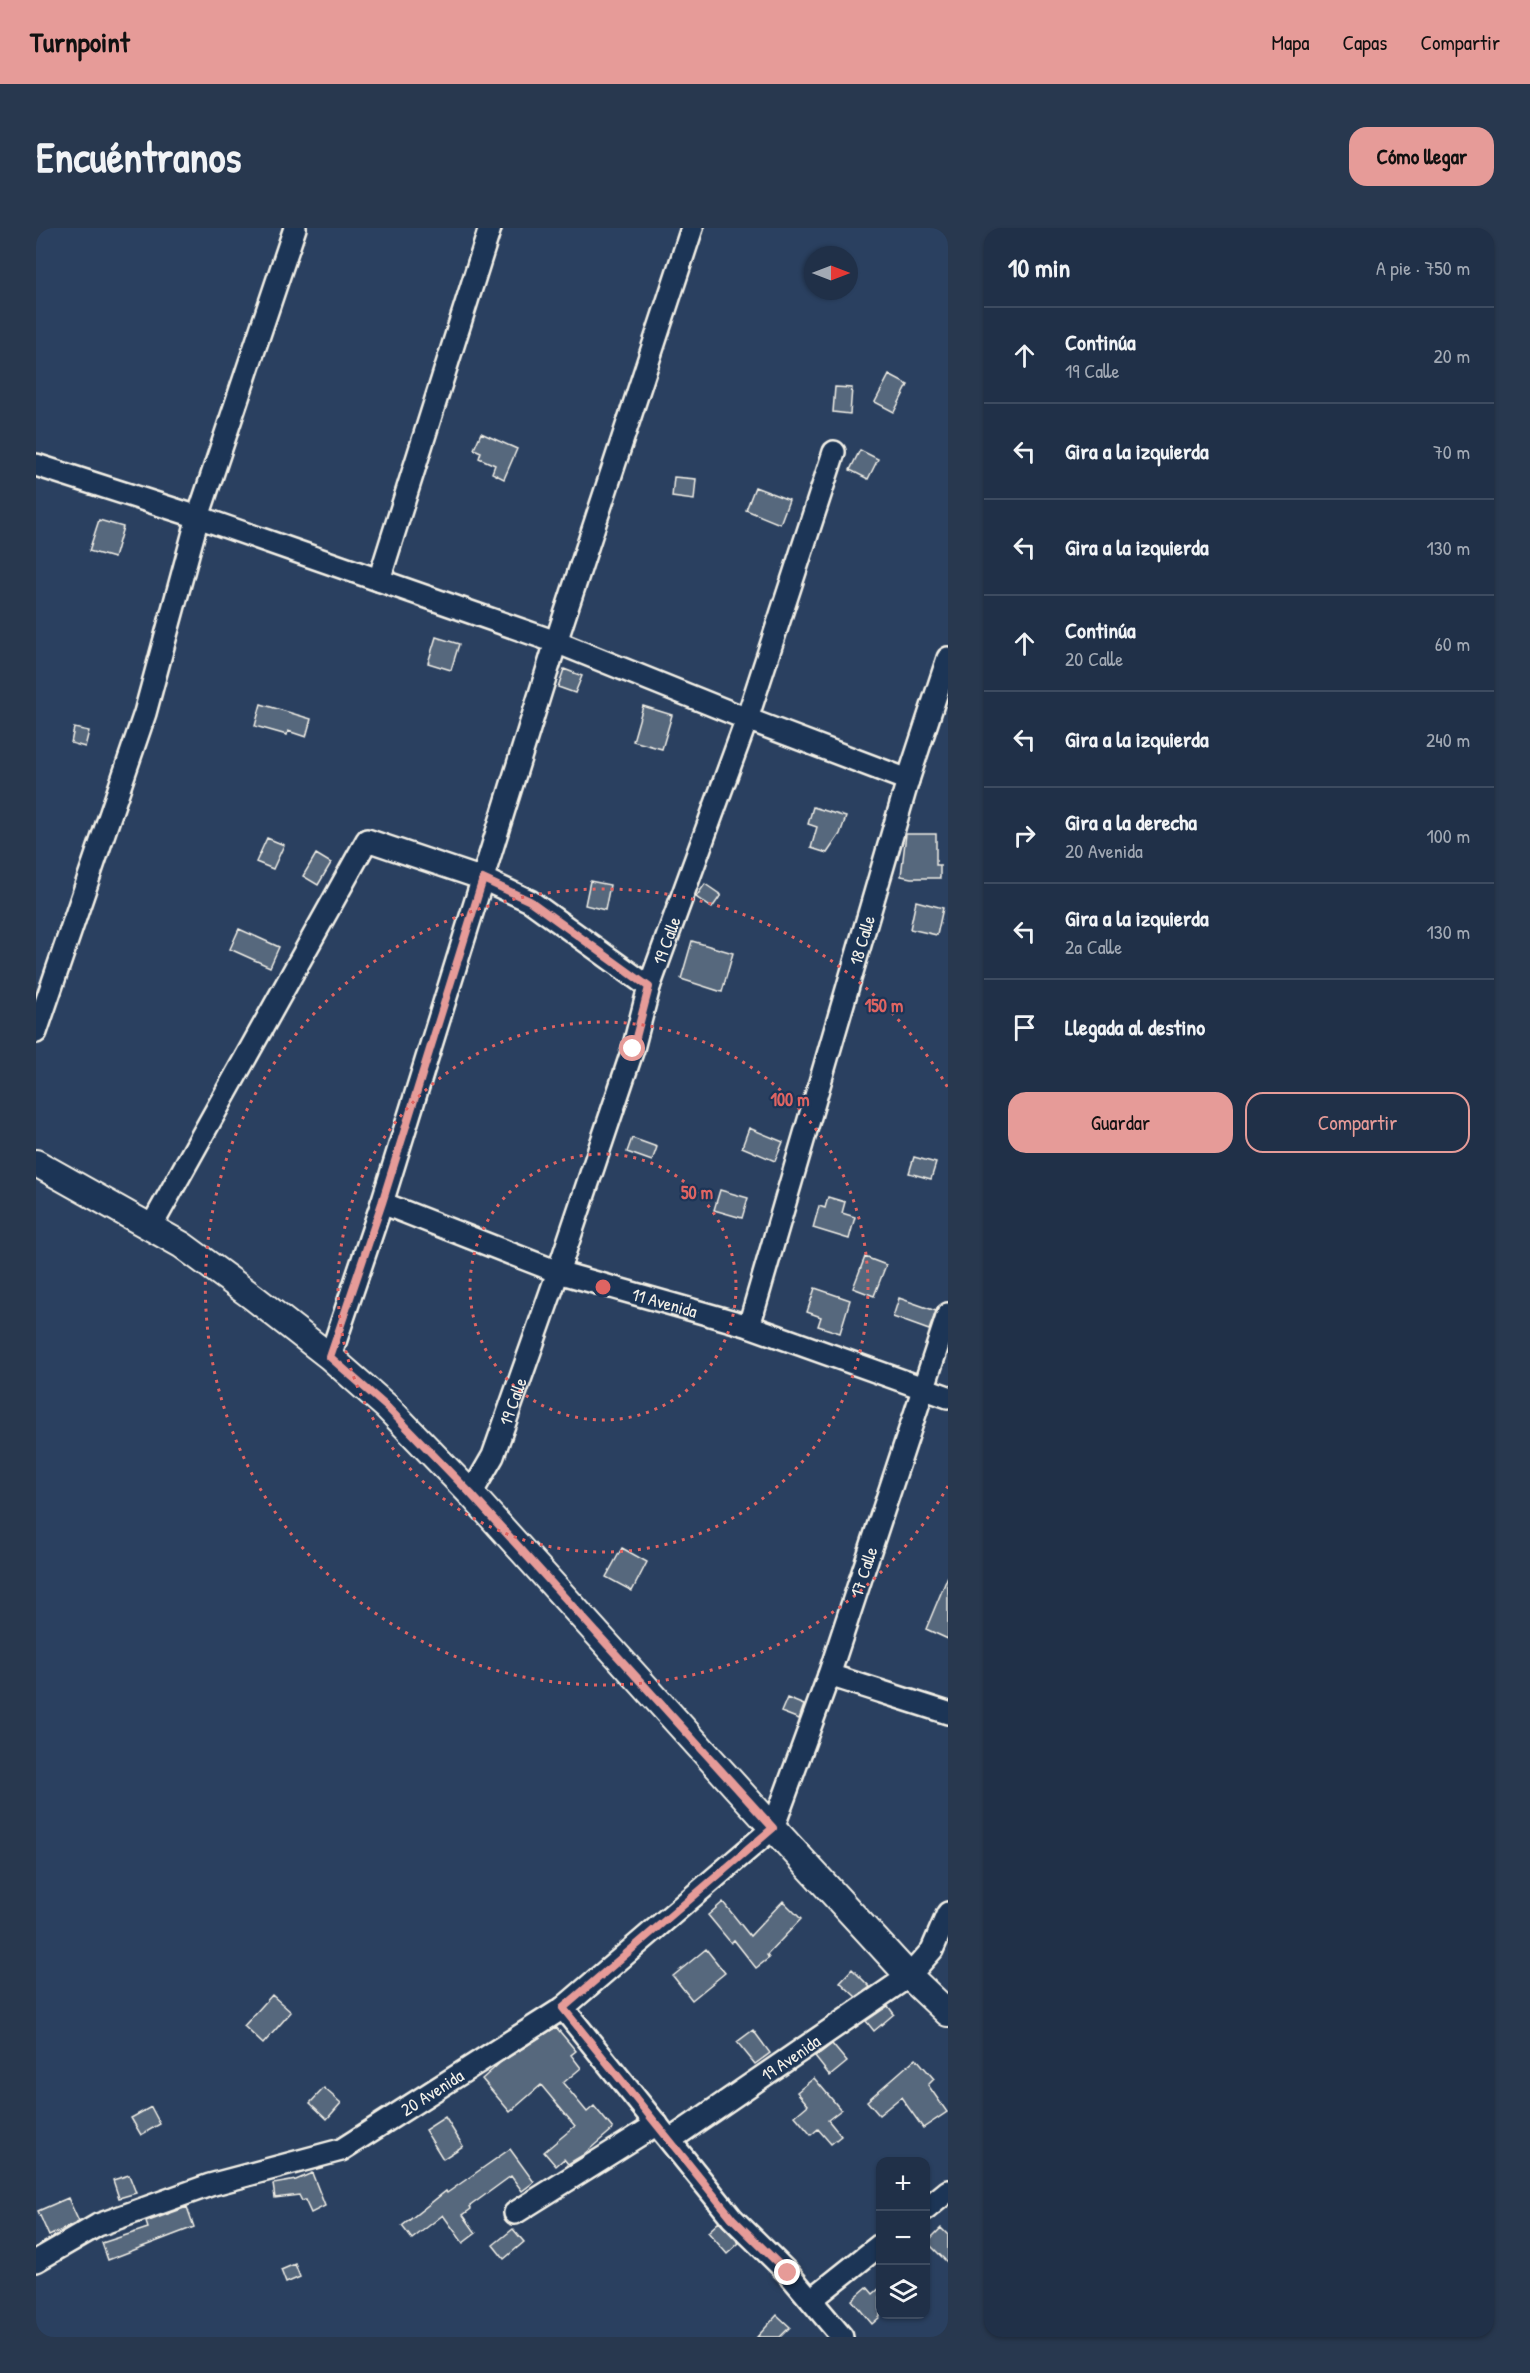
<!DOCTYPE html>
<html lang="es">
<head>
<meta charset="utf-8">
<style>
	:root { --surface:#203048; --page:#28384f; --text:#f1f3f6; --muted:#a2a9b4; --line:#3d4b60; --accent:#e69b98 }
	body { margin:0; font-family:"Patrick Hand",sans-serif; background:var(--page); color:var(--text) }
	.controls { position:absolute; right:18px; bottom:18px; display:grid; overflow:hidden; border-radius:12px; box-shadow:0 2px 4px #0004 }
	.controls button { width:54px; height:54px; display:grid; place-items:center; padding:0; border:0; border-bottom:2px solid var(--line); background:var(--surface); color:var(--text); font:30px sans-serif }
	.compass { position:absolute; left:768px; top:18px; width:54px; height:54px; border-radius:50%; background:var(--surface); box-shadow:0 2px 4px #0004; rotate:90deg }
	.stop { position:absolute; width:18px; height:18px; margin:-14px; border:4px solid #e69b98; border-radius:50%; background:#fff }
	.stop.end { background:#e69b98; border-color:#fff; box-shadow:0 2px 6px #0008 }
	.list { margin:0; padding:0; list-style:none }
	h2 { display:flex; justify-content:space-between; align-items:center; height:78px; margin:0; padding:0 24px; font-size:26px }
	h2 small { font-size:20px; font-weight:400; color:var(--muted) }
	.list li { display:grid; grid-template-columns:39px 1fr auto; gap:18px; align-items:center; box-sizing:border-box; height:96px; padding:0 24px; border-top:2px solid var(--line) }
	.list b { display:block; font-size:22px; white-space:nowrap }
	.list p { margin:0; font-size:20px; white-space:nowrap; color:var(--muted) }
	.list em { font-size:20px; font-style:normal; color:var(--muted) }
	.actions { display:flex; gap:12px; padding:18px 24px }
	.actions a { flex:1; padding:14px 0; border:2px solid var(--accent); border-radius:18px; text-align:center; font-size:21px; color:var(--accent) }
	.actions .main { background:var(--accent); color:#111 }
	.icon { flex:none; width:33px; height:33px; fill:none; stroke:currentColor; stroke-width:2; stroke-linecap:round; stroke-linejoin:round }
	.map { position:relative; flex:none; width:912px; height:2109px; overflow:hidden; border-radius:18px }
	header { display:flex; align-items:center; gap:36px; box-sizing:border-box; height:84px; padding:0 30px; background:var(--accent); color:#111 }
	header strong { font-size:28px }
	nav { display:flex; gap:33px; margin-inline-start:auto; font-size:21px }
	.intro { display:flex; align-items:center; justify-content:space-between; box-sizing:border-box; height:144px; padding:0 36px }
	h1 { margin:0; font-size:42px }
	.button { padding:15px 27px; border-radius:18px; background:var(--accent); color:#111; font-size:21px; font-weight:700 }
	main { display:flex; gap:36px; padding:0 36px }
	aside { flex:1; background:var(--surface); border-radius:18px; box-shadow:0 2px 4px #0004 }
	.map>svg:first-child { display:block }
	.building { fill:#56677d; stroke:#f4f1e8; stroke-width:1.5 }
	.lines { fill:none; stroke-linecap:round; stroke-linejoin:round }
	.minor-casing { stroke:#f4f1e8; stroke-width:26 }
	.major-casing { stroke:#f4f1e8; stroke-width:30 }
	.minor { stroke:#1d3557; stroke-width:21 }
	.major { stroke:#1d3557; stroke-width:26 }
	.route { stroke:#e69b98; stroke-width:8 }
	.ring { fill:none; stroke:#df6462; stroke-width:3; stroke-dasharray:3 6 }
	.labels { text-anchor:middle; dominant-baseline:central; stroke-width:4.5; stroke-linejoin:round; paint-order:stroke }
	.street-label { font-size:18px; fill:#f4f1e8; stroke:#1d3557 }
	.centre { fill:#df6462; stroke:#1d3557; stroke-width:3 }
	.ring-label { font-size:18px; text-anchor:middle; font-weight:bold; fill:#df6462; stroke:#1d3557; stroke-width:4.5; stroke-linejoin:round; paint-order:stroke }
</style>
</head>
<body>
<header>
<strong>Turnpoint</strong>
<nav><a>Mapa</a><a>Capas</a><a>Compartir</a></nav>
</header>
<div class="intro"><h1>Encuéntranos</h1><a class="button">Cómo llegar</a></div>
<main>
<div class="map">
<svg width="912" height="2109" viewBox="0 0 912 2109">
	<rect width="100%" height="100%" fill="#2a4060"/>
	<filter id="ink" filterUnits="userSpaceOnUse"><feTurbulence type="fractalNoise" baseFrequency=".0167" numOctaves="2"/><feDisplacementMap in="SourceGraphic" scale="12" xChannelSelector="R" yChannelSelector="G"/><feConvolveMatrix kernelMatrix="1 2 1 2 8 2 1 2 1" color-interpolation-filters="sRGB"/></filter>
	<g filter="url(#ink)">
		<!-- building -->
		<path class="building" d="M853,147l19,10 -14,27 -19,-10z
			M799,159l17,1 -2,26 -17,-2z
			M445,205l36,16 -13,30 -12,-6 3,-8 -16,-7 2,-6 -7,-3z
			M824,222l18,9 -10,20 -18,-9z
			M638,249l22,2 -2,21 -22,-3z
			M719,259l34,13 -9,24 -34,-14z
			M63,292l24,7 -9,31 -25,-7z
			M400,409l23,7 -8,26 -23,-7z
			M528,441l18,7 -7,17 -17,-6z
			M225,476l50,15 -5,18 -18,-6 -1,4 -32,-9z
			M607,478l29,9 -10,34 -29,-8z
			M38,500l15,3 -4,16 -14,-4z
			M777,579l33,10 -6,17 -13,19 -16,-5 6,-21 -9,-3z
			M870,606h30v31h4v13h-29l-10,-2z
			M231,610l17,7 -11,24 -17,-7z
			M280,626l15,9 -13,22 -15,-9z
			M554,653l20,4 -5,25 -20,-5z
			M669,656l16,11 -9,13 -16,-11z
			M880,673l27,7 -6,27 -27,-6z
			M203,701l40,18 -9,20 -40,-18z
			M656,713l41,12 -11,39 -41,-13z
			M713,900l34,14 -8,19 -33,-14z
			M596,910l25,9 -5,14 -25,-9z
			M878,929l22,6 -5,16 -22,-6z
			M684,962l28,8 -6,20 -28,-8z
			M792,969l17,5 -3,11 13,4 -6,22 -36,-11 6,-22 6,2z
			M829,1029l21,8 -12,31 -21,-8z
			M779,1060l35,12 -10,33 -22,-7 3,-9 -14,-5z
			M863,1070l37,13 -7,19 -36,-13z
			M586,1320l25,14 -15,29 -26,-14z
			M912,1348v63l-22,-10z
			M751,1470l17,7 -5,14 -18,-7z
			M747,1673l18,18 -34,36 2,3 -13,10 -22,-28 -3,3 -23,-28 15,-13 27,34z
			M670,1721l19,24 -33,27 -19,-24z
			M816,1741l18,18 -14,10 -16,-15z
			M236,1767l19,17 -28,32 -19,-18z
			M852,1778l6,8 -20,17 -8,-10z
			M520,1799l20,24 -5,4 10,13 -18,15 24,29 7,-6 19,23 -30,26 -15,9 -4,-5 -8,7 -12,-14 31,-26 -34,-41 -31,27 -28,-33 19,-17z
			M717,1802l17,23 -15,11 -18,-22z
			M796,1816l15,18 -17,14 -15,-19z
			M880,1830l18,21 -6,6 19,27 -24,16 -22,-31 -22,18 -12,-14z
			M778,1850l27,32 -13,10 13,16 -10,8 -13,-15 -7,6 -16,-19 13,-11 -11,-13z
			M288,1860l17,15 -14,16 -17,-16z
			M115,1879l9,17 -19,11 -10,-17z
			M409,1889l18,29 -20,13 -18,-29z
			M474,1921l24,33 -12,9 -11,-15 -41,30 1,3 -8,6 13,18 -13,10 -20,-28 -31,24 -10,-13 44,-35 1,2z
			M276,1945l13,33 -14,7 -6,-13 -3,1 -3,-6 -24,3 -2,-14 23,-4z
			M93,1947l7,18 -17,5 -6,-18z
			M32,1970l11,24 -30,14 -11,-25z
			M151,1979l7,20 -86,33 -6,-17 46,-15 -2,-6z
			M683,1994l20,21 -12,11 -19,-22z
			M905,2000l7,7v28l-21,-21z
			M477,2001l11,13 -20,17 -11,-14z
			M259,2036l5,13 -14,6 -5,-13z
			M831,2059l6,7 7,-6v29l-8,7 -20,-24z
			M741,2087l13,12 -10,10h-23z"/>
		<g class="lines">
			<defs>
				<g id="minor">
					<path d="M0,237l162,52 358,125 191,77 161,61"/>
					<path d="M343,352l111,-352"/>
					<path d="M0,804l109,-319 53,-196 97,-289"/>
					<path id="s1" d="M346,975l176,69 191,54 199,71"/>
					<path d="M115,999l216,-387 116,39 47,22 119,86"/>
					<path id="s2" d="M713,1098l159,-546 40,-122"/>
					<path d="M294,1129l52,-154 174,-561 136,-414"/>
					<path id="s3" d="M435,1266l22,-38 65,-184 75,-223 16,-62 98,-268 87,-267"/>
					<path d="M793,1447l119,38"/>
					<path d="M527,1780l169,210 56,55 54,64"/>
					<path id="s4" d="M634,1912l239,-164 23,-26 16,-37"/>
					<path d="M890,1981l22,-18"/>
					<path d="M479,1985l142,-89"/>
					<path id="s5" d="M0,2033l62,-36 112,-40 131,-35 222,-142 210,-180 56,-153 119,-361"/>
					<path d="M775,2072l69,-55"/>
				</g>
				<path id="major" d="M0,935l146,82 71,52 77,60 57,50 84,87 302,334 136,148 39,37"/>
			</defs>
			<!-- minor casing -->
			<use href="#minor" class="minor-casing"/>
			<!-- major casing -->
			<use href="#major" class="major-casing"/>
			<!-- minor -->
			<use href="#minor" class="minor"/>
			<!-- major -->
			<use href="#major" class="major"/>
		</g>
	</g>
	<g class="lines" filter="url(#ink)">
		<!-- route -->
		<path class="route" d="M597,821l16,-62 -119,-86 -47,-22 -101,324 -52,154 57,50 84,87 302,334 -210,180 169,210 56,55"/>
	</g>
	<!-- distance rings -->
	<g class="ring">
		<circle cx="567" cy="1059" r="133"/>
		<circle cx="567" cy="1059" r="265"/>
		<path d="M912 1258A398 398 0 1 1 912 860"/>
	</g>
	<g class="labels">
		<!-- street labels -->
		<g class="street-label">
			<text stroke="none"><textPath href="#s3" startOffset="588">19 Calle</textPath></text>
			<text stroke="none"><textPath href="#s2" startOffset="402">18 Calle</textPath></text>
			<text stroke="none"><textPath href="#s1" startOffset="300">11 Avenida</textPath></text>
			<text stroke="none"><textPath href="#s3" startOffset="102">19 Calle</textPath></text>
			<text stroke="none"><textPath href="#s5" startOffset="1138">17 Calle</textPath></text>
			<text stroke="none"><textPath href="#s4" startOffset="146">19 Avenida</textPath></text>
			<text stroke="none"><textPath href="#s5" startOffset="434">20 Avenida</textPath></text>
		</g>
	</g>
	<circle cx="567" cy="1059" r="9" class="centre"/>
	<g class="ring-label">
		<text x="848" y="784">150 m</text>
		<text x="754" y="878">100 m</text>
		<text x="661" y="971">50 m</text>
	</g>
</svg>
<div class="controls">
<button>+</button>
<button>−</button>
<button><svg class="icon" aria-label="layers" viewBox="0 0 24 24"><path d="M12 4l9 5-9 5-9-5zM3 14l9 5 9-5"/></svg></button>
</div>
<svg class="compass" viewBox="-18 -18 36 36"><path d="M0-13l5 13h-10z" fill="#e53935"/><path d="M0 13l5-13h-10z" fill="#a2a9b4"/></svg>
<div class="stop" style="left:597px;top:821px"></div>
<div class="stop end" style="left:752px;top:2045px"></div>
</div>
<aside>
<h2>10 min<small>A pie · 750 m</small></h2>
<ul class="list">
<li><svg class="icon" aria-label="ahead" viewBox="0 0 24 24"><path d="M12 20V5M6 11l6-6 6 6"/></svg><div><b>Continúa</b><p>19 Calle</p></div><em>20 m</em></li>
<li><svg class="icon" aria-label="left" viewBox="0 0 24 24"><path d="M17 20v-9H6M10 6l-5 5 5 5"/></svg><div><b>Gira a la izquierda</b></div><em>70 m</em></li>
<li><svg class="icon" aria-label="left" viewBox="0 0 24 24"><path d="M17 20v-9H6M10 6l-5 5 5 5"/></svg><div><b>Gira a la izquierda</b></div><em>130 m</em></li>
<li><svg class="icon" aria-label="ahead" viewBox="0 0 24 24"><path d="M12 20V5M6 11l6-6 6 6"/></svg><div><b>Continúa</b><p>20 Calle</p></div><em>60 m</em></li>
<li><svg class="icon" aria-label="left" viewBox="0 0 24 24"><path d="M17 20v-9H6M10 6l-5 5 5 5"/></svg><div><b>Gira a la izquierda</b></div><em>240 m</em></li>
<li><svg class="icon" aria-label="right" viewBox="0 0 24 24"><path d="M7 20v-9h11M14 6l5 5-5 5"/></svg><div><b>Gira a la derecha</b><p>20 Avenida</p></div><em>100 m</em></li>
<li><svg class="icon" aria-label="left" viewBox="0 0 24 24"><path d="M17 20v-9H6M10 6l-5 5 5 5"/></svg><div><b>Gira a la izquierda</b><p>2a Calle</p></div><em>130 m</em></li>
<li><svg class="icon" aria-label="arrive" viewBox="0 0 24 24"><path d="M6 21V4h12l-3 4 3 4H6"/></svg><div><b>Llegada al destino</b></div></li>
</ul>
<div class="actions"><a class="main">Guardar</a><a>Compartir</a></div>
</aside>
</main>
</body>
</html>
